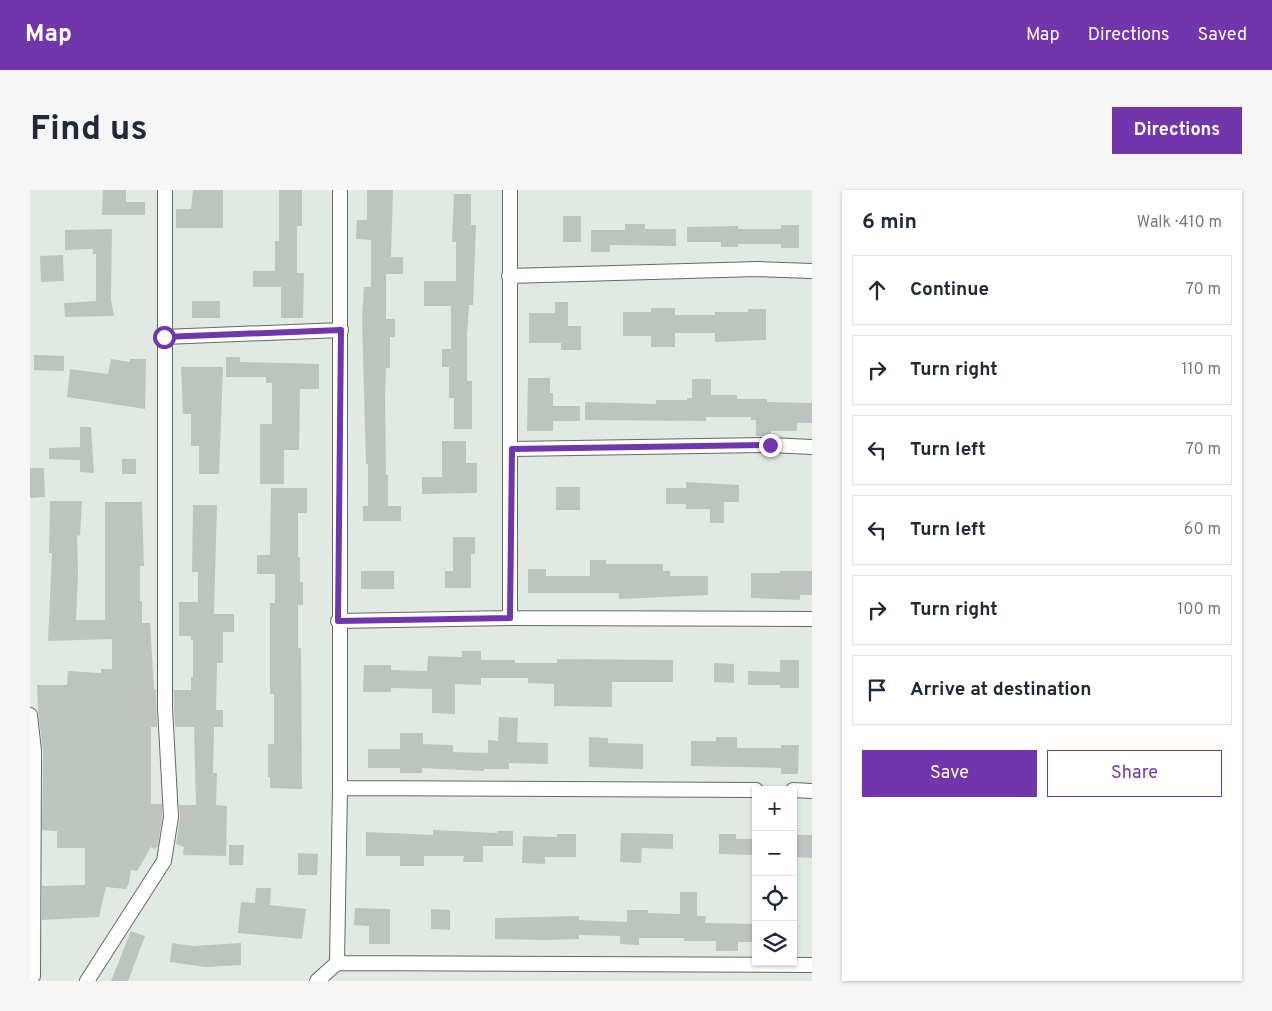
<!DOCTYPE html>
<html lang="en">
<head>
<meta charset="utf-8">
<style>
	:root { --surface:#fff; --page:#f6f6f7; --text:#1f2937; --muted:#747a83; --line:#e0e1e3; --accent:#7236ac }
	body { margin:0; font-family:Overpass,sans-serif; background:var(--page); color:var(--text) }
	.controls { position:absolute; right:15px; bottom:15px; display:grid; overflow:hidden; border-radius:0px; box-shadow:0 1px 4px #0004 }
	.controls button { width:45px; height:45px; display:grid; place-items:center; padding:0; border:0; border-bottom:1px solid var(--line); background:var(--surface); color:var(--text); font:25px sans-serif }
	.stop { position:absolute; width:15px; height:15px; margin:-11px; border:4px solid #7236ac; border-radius:50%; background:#fff }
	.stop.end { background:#7236ac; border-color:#fff; box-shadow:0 1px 5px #0008 }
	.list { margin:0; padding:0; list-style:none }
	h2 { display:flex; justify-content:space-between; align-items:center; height:65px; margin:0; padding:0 20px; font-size:21px }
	h2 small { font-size:16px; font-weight:400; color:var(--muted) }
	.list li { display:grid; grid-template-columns:32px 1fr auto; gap:15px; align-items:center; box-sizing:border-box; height:70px; margin:0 10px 10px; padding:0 10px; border:1px solid var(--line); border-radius:0px }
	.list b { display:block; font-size:19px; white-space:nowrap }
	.list em { font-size:16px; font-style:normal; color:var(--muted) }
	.actions { display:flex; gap:10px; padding:15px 20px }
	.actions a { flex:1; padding:11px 0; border:1px solid var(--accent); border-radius:0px; text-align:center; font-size:18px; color:var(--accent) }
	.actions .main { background:var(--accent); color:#fff }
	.icon { flex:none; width:28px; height:28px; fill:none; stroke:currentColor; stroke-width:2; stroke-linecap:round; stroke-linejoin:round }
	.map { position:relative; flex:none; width:782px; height:791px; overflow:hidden; border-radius:0px }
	header { display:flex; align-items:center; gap:30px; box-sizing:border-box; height:70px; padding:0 25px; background:var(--accent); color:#fff }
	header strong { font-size:24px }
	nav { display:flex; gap:28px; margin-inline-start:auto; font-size:18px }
	.intro { display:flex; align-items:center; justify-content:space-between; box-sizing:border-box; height:120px; padding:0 30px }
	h1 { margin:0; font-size:35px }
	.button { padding:12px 22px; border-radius:0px; background:var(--accent); color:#fff; font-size:18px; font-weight:700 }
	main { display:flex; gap:30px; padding:0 30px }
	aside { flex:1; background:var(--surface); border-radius:0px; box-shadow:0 1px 4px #0004 }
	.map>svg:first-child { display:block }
	.building { fill:#bdc4bf }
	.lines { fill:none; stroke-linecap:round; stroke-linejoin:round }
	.minor-casing { stroke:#636a65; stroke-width:16 }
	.minor { stroke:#fff; stroke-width:14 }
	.route { stroke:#7236ac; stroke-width:6 }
</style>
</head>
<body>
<header>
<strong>Map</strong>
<nav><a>Map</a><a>Directions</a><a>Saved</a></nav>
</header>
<div class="intro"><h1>Find us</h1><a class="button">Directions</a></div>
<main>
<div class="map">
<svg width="782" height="791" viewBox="0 0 782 791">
	<rect width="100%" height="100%" fill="#e1e9e3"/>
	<!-- building -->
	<path class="building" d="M73,0h23v12h19v13h-43z
		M163,0h30v38h-47v-19h15z
		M249,0h23v36h-5v47h7l-1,45h-22v-31h-28v-16h22v-30h4z
		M337,0h26l-2,67h12v17h-17v45h9v18h-5v31h-4l-1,29 1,78h2v31h13v15h-38v-15h5v-42h-2l-4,-145 2,-32h7v-47l-15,-1 1,-19h10z
		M424,4h17v31h5l-3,80h-4l-2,30v46h5v48h-18v-31h-5v-31h-7v-18h9v-43h-27v-25h32v-39h-4z
		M533,26h18v26h-18z
		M595,34h20v5h31v17l-66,-1v7h-19v-22h34z
		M751,35h18v23h-18v-4h-43v3h-17v-5h-34v-15l51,-1v3h43z
		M82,39l-1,71 3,16 -49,1 -1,-14 32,-2v-47h-3v-5l-28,1v-20z
		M33,65l1,26 -23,1 -1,-26z
		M162,111h28v17h-28z
		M525,112h13v24h13v24h-20v-7h-32v-30h26z
		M621,118h24v7h40v-3h33v-3h18v31l-51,2v-9h-40v14h-24v-11h-28v-24h28z
		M4,165l30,1v15l-30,-1z
		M196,167h14v5l79,2v25h-19l-1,61h-15v34h-24v-60h12v-41h-6v-6h-40z
		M81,169l19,3v-3h16l-1,50 -78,-12 3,-28 38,5z
		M151,177h42l-4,107h-20v-28h-8v-32h-8z
		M498,188h22v15h3v13h27v15h-27v10h-26z
		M662,189h19v16h26v4h30v3l45,1v20h-15v8h-26v5h-15v-16h-5v-3h-45v4l-121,-1v-18l71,2v-4h31v-2h5z
		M50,237h11l3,46 -14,-1v-12l-31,-1v-11l31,-1z
		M412,251h24v22h11v30l-55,1v-17h20z
		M92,269h14v15h-14z
		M0,278h14l1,29 -15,1z
		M656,292l53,3v17h-15v21h-14v-14h-24v-5h-20v-16h20z
		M526,297h24v23h-24z
		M241,298h36v25h-9v44h2v25h3v23h-5v43h3l1,141 -32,-1v-11h-2v-33h6v-50h-4v-91h5v-29h-18v-19h13z
		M20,311h32l-2,35 -3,-1 1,39 -2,46h29v-118h37l2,64h-4v35h2v22h8l4,66h2l1,38h-6v77h11v13l-4,29 -3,3 -4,-2 -14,24 -6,-1 -2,13 -3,6 -20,-2 -7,30 -57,3v-34l43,-1v-37h-28v-17l-15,-1 1,-79 -5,-40 -1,-26h30l1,-14 33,2v-4h11v-30l-64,2 4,-88h-3z
		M163,315h24l-3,109h20v18h-11v31h-6l-1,47h7v17h-9l-1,46h4l-1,32 11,1 -1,50 -43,-1 1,-8 -8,-3 4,-26 -1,-13h17l-2,-78h-19l-1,-19v-18h17v-13h2v-37h-2v-4h-12v-34h19v-30h-6z
		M423,347h22v17h-4v34h-26v-17h8z
		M560,370h16v4h57v7h7v5h38v19l-89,4v-6h-91v-24h18v7h44z
		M331,381h33v18h-33z
		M750,381h32v24h-12v5l-49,-2v-25h29z
		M432,461h19v9h34v3h42v-4l116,1v22h-61v25l-58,-1v-22l-26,-1v-5h-47v7l-26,-1v30l-23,-1v-24l-41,-1v4h-28l1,-27h27v5l36,1 1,-15 34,1z
		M750,470h19v28h-19v-3h-32v-14l32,1z
		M684,473l20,1v19l-20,-1z
		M469,527l19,1 -1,24 31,1v21l-39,-1v6h-25v2l-62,-3v5h-22v-5h-32v-19h32v-16h23v11l30,1v7l35,1v-13l10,1z
		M559,547l19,1v5l35,1v25l-54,-2z
		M686,547h21v11h44v-3h18l-1,29h-17v-6l-90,-2v-25h25z
		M403,640l64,3v-2h16v15h-30v16h-20l1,-6h-40v10h-24v-10h-34v-24l67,3z
		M591,643l52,1v15l-31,-1 -1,15 -21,-1z
		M527,644h19v23h-31v7l-23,-1 1,-27 34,1z
		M689,644h17v5h20v16l-37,-1z
		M763,645h19v23l-19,-1z
		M199,655h15l-1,20h-14z
		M268,663l20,1 -1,21h-19z
		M226,698h15l-1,17 36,4 -4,30 -64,-6 3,-31 14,1z
		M650,702h17v24h9l-1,7 51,1v18h-18v9h-22v-10h-32v-3h-45v7l-19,-1v-8l-41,-1v4l-32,1 -52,-1v-21l84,-2v4l48,2v-12h21v3l32,1z
		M325,718l35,1v35h-21v-18l-15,-1z
		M401,719l19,1v20l-19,-1z
		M101,741l14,5 -17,45h-17z
		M142,753l21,3 48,-3v22l-35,2 -36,-5z"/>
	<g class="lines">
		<defs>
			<path id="minor" d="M480,0v428
				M479,86l249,-7 54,2
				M134,147l177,-7
				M482,259l258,-4 42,2
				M308,431l172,-3 302,1
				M0,525l4,36 -1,225
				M310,598l416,2
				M763,600l19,1
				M307,773l3,-175v-598
				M57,791l77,-120 7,-44 -6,-109v-518
				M287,791l20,-18 475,2"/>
		</defs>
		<!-- minor casing -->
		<use href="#minor" class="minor-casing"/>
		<!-- minor -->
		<use href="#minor" class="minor"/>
	</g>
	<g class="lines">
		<!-- route -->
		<path class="route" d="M134,147l177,-7 -3,291 172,-3 2,-169 258,-4"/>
	</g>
</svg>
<div class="controls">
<button>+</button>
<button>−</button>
<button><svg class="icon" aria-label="locate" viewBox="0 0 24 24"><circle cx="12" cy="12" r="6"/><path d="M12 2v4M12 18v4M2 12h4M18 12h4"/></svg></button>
<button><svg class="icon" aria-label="layers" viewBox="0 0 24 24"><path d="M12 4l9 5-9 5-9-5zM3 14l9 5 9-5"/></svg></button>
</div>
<div class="stop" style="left:134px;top:147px"></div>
<div class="stop end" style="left:740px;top:255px"></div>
</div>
<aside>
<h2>6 min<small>Walk · 410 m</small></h2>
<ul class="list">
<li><svg class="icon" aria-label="ahead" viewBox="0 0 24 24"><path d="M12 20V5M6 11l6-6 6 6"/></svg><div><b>Continue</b></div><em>70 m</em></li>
<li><svg class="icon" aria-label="right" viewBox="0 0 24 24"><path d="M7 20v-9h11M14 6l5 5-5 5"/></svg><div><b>Turn right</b></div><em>110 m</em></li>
<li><svg class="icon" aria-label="left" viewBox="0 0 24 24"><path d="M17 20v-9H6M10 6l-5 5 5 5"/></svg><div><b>Turn left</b></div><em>70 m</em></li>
<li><svg class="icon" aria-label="left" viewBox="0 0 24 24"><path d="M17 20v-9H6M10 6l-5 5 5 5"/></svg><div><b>Turn left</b></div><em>60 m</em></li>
<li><svg class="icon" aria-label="right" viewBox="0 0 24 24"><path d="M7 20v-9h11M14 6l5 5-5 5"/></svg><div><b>Turn right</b></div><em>100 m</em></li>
<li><svg class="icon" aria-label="arrive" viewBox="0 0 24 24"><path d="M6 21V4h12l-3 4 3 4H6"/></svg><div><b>Arrive at destination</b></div></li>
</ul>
<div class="actions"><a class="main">Save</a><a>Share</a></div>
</aside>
</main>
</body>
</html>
